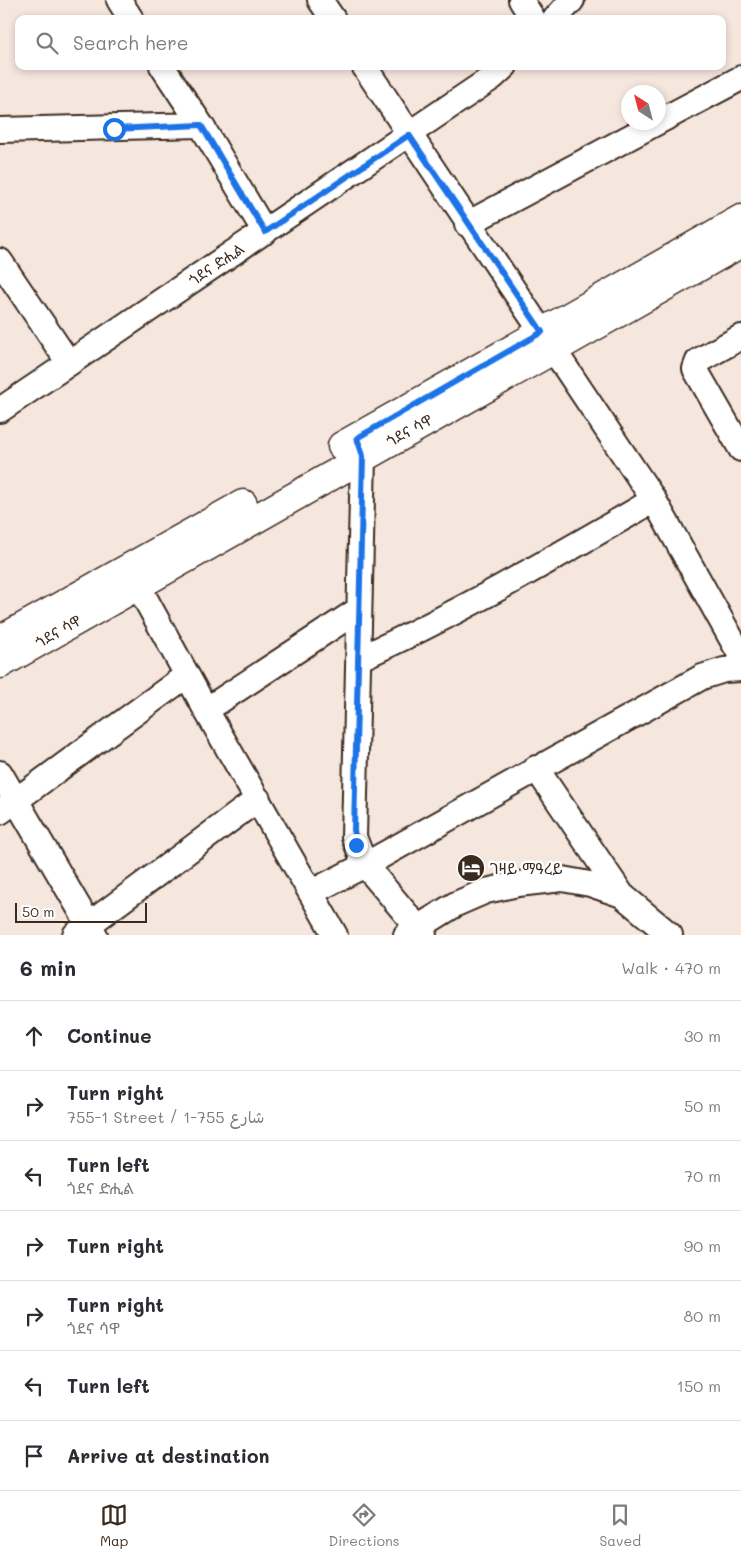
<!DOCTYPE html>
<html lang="en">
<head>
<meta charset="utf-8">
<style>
	:root { --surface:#fff; --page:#f2f2f3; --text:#2b2b33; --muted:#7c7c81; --line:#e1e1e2; --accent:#3b2a1e }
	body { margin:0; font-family:Mali,"Playpen Sans Arabic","Noto Sans Ethiopic",sans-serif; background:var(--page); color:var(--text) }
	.compass { position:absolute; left:621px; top:85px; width:45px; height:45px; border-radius:50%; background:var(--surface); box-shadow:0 2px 8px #0003; rotate:324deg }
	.scale { position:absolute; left:15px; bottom:12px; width:132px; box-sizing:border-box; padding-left:5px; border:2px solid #3b2a1e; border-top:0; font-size:14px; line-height:18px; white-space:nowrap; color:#3b2a1e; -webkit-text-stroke:4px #fff; paint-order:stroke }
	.stop { position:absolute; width:15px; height:15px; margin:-11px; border:4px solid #1a73e8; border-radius:50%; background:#fff }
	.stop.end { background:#1a73e8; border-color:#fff; box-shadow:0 1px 5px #0008 }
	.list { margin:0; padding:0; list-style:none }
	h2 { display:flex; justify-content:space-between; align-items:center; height:65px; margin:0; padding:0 20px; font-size:21px }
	h2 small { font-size:16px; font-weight:400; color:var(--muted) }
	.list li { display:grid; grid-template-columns:32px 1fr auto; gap:15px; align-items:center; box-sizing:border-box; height:70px; padding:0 20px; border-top:1px solid var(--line) }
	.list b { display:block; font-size:19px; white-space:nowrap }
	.list p { margin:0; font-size:16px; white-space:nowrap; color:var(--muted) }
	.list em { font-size:16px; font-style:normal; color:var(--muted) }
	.icon { flex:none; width:28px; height:28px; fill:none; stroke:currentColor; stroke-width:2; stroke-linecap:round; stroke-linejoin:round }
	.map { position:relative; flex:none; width:741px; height:935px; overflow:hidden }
	.search { position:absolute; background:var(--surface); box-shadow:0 2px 8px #0003; left:15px; right:15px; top:15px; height:55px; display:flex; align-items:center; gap:12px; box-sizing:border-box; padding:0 18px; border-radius:10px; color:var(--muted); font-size:19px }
	.sheet { height:555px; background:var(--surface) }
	nav { display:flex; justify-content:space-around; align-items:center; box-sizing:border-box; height:70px; border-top:1px solid var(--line); background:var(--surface); font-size:14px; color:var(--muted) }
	nav a { display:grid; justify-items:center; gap:2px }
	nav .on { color:var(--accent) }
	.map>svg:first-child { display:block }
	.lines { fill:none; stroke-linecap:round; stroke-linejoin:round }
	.minor-casing { stroke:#3b2a1e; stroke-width:28 }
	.major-casing { stroke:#3b2a1e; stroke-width:31 }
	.minor { stroke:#fff; stroke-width:24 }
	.major { stroke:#fff; stroke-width:28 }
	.route { stroke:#1a73e8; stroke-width:6 }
	.labels { text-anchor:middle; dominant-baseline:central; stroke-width:5; stroke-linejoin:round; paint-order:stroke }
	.street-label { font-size:15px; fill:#3b2a1e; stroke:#fff }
	.poi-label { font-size:15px; fill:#3b2a1e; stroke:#fff; text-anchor:start }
</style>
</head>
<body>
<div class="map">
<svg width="741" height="935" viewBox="0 0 741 935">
	<rect width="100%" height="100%" fill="#f5e6de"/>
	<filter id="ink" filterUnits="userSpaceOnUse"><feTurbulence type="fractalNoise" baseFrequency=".02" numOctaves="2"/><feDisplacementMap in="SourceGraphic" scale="10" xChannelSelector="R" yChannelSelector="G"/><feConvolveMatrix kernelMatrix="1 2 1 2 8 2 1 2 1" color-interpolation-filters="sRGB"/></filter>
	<g filter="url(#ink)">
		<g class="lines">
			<defs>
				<path id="minor" d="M119,0l12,19
					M320,0l13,19
					M521,0l12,19
					M555,19l17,-19
					M162,66l39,59 64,107
					M364,66l290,434 87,156
					M658,122l83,-44
					M0,130l201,-5
					M467,224l191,-102
					M0,261l69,102
					M741,337l-43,24 -3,8 46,80
					M0,410l493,-333 12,-11
					M358,442l5,14 -9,381 11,28 59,70
					M129,569l77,141 129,225
					M358,659c102,-46 199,-103 296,-159
					M206,710l152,-100
					M536,768l86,127 48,40
					M0,773l95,162
					M0,812l187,-137
					M312,892l53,-27 337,-188 22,-7 17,-1
					M75,935l183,-136
					M406,935l50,-31 30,-13 32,-7 44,-5 28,5 32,11"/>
				<path id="major" d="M342,446l399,-227
					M0,640l243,-136
					M0,664l741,-421"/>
			</defs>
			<!-- minor casing -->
			<use href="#minor" class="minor-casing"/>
			<!-- major casing -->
			<use href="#major" class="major-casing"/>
			<!-- minor -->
			<use href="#minor" class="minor"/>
			<!-- major -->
			<use href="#major" class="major"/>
		</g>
	</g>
	<g class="lines" filter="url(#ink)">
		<!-- route -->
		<path class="route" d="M114,129l87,-4 64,107 144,-97 133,197 -185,106 6,18 -9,374 2,15"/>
	</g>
	<!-- icons -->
	<defs>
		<symbol id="hotel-disc" viewBox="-11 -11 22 22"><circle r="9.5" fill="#3b2a1e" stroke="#fff"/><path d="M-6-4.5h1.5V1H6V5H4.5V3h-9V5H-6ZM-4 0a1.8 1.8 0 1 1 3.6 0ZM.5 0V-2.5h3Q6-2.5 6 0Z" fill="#fff"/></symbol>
	</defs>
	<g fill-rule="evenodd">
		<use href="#hotel-disc" x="455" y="852" width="32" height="32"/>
	</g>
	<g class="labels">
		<!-- street labels -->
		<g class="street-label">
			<text transform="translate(216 264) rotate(-34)">ጎደና ድሒል</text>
			<text transform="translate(409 430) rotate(-29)">ጎደና ሳዋ</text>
			<text transform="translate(58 631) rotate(-30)">ጎደና ሳዋ</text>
		</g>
		<!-- poi labels -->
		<g class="poi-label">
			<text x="490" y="868">ገዛይ ማዓረይ</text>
		</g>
	</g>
</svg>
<svg class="compass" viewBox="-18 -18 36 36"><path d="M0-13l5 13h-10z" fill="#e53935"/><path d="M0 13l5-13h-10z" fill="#7c7c81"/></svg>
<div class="scale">50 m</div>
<div class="stop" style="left:114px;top:129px"></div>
<div class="stop end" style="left:356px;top:845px"></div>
<div class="search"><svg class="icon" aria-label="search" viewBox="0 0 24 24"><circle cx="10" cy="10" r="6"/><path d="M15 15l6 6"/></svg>Search here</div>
</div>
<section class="sheet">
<h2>6 min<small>Walk · 470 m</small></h2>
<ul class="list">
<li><svg class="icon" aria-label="ahead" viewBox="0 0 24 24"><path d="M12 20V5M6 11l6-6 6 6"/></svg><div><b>Continue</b></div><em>30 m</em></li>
<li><svg class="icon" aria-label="right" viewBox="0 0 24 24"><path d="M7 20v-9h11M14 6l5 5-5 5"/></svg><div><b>Turn right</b><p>755-1 Street / شارع 755-1</p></div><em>50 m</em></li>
<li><svg class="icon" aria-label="left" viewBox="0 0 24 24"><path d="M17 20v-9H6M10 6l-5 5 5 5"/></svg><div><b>Turn left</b><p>ጎደና ድሒል</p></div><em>70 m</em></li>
<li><svg class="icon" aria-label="right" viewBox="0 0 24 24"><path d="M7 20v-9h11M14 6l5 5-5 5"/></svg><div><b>Turn right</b></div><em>90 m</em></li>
<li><svg class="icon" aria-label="right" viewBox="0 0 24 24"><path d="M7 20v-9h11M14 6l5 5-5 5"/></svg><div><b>Turn right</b><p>ጎደና ሳዋ</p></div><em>80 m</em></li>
<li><svg class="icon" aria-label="left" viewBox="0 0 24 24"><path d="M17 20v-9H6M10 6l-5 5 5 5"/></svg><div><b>Turn left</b></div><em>150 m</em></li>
<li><svg class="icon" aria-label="arrive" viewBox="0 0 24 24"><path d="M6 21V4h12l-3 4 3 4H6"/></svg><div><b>Arrive at destination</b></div></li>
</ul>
</section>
<nav>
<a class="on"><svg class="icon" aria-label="map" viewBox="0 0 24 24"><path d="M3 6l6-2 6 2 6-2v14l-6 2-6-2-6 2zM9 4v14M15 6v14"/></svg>Map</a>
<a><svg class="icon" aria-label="directions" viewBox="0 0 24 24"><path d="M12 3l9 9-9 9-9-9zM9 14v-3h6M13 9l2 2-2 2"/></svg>Directions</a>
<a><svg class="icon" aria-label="saved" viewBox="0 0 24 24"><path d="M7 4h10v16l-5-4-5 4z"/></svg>Saved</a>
</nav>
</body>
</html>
